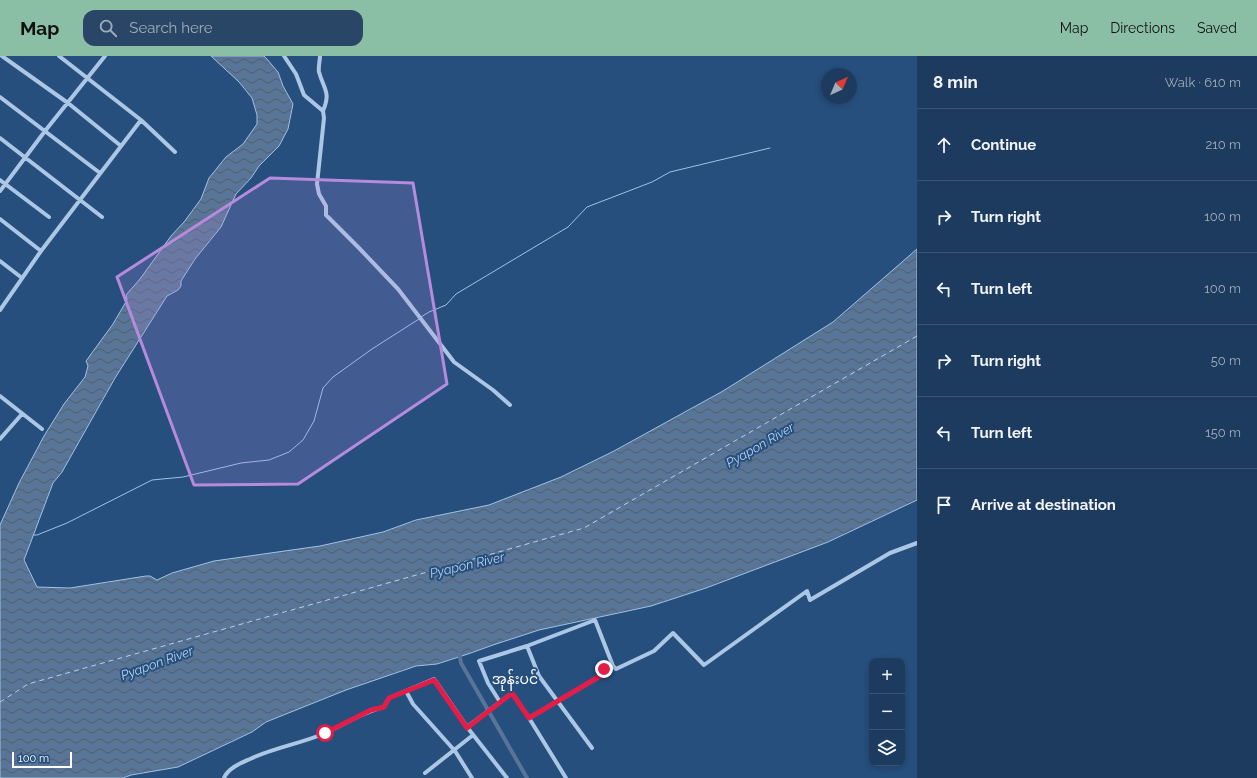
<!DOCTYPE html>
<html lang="en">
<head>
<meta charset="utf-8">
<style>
	:root { --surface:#1c3b5e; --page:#294667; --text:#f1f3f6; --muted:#a0adbc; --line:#3a5573; --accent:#8abfa5 }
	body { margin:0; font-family:Raleway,"Noto Sans Myanmar",sans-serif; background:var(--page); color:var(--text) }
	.controls { position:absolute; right:12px; bottom:12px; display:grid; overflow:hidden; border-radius:8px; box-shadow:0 2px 6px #0003 }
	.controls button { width:36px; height:36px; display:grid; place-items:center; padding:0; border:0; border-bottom:1px solid var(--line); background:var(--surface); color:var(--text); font:20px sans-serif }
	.compass { position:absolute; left:821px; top:12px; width:36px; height:36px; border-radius:50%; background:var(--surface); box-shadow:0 2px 6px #0003; rotate:44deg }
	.scale { position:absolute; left:12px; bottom:10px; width:60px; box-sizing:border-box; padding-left:4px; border:2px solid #fff; border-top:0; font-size:11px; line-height:14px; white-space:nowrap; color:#fff; -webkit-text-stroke:3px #264f7d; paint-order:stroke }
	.stop { position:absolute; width:12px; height:12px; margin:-9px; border:3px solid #e11d48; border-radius:50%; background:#fff }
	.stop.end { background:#e11d48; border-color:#fff; box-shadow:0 1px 4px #0008 }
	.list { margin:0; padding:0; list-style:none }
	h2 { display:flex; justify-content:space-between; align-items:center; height:52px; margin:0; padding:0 16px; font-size:17px }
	h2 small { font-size:13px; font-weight:400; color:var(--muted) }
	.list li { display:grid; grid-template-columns:26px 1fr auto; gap:12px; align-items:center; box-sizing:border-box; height:72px; padding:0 16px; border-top:1px solid var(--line) }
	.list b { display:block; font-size:15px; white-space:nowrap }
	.list em { font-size:13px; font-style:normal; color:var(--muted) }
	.icon { flex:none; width:22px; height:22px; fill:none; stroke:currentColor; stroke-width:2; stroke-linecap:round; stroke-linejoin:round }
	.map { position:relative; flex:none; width:917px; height:722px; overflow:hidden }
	header { display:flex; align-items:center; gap:24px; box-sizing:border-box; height:56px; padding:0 20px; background:var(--accent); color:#111 }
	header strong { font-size:19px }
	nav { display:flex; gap:22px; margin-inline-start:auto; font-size:14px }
	.search { width:280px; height:36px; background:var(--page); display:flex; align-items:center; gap:10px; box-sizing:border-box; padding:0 14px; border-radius:12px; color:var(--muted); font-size:15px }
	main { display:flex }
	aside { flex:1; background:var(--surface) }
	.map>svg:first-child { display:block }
	.water { fill:url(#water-waves); stroke:#a0c2e5 }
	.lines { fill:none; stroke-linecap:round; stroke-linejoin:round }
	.stream { stroke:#a0c2e5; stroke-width:1 }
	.canal { stroke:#587496; stroke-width:4 }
	.ferry { stroke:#b7d1ed; stroke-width:1; stroke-dasharray:5 4; stroke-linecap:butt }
	.minor { stroke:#acc7e5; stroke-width:4 }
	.route { stroke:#e11d48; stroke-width:5 }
	.marked { fill:#b68bdc; fill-opacity:0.2; stroke:#b68bdc; stroke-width:3; stroke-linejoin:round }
	.labels { text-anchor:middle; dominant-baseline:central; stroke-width:4; stroke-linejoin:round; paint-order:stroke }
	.water-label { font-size:13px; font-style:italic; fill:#b7d1ed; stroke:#264f7d }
	.quarter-label { font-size:14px; fill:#fff; stroke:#264f7d }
</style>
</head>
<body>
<header>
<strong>Map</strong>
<div class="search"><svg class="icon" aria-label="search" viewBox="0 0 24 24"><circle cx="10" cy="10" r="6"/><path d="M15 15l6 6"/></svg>Search here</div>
<nav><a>Map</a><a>Directions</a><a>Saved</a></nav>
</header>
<main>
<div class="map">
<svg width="917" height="722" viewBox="0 0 917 722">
	<defs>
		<pattern id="water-waves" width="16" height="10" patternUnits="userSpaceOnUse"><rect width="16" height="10" fill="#587496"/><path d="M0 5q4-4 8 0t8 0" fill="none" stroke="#515e6d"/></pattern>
	</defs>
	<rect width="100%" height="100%" fill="#264f7d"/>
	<!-- water -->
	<path class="water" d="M211,0h53l2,2 12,14 5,14 10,18 -5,25 -9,17 -20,20 -8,12 -15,16 -15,33 -26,32 -14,22v5l-3,4 -11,6 -52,82 -53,94 -9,11 -29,77 13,27 33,1 76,-12h4l7,4 15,-7 42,-12 106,-15 63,-14 33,-12 73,-15 72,-28 53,-26 109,-60 110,-69 84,-73v251l-89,42 -122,46 -55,18 -112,24 -46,15 -25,9 -31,10 -21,2 -70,24 -80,32 -14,10 -74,35 -47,8 -8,3h-123v-253l19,-42 25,-47 20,-32 21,-27 3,-11 -2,-5 27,-37 14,-24 -1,-5 14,-16 31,-43 13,-14 17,-23 8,-21 17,-21 17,-13 14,-20v-9l-5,-17 -13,-16z"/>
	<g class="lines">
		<!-- stream -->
		<path class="stream" d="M421,261l8,-5 17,-7 10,-11 112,-67 19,-20 65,-25 18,-10 100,-24
			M34,479h3l30,-12 85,-43 31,-3 58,-14 28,-3 20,-8 14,-12 11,-19 9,-33 10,-11 39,-28 47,-30"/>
		<!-- canal -->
		<path class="canal" d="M459,595l2,12 66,115"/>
		<!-- ferry -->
		<path class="ferry" d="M0,646l28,-18 556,-156 333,-192"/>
		<!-- minor -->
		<path class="minor" d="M2,0l66,47 53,43
			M59,0l82,64 34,32
			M284,0l12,18 8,21 19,16 1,7 -7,66 2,10 7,12v9l33,33 39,41 56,73 39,28 17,15
			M320,0c0,5 -2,11 -1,16 5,18 12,20 4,39
			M0,41l100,76
			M0,82l102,79
			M0,124l49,37
			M0,135l45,-60 60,-75
			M0,163l41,32
			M0,205l22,17
			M0,254l41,-59 100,-131
			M0,340l42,33
			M0,383l22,-25
			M527,590l12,30 53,72
			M613,610l3,3 38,-18 19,-18 31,32 103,-74 3,9 80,-47 27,-10
			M406,635l7,13 42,47 17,27
			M529,662l37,60
			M467,671l40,51
			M425,717l48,-38
			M224,722c4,-10 17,-15 26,-19 23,-11 49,-15 73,-25 21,-9 39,-22 61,-27l5,-9 45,-19 33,48 33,-25 -12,-19 -9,-22 48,-15 68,-26 18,46 -9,3 -2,6 -73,43 -17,-25 -12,9"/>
	</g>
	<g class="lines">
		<!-- route -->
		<path class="route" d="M325,677l46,-23 13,-3 5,-9 45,-18 33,48 45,-35 17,25 73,-43 2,-6"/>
	</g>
	<!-- marked area -->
	<path class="marked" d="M270,122l143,5 34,201 -149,100 -104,1 -77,-208z"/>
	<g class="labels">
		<!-- water labels -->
		<g class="water-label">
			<text transform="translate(760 389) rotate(-30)">Pyapon River</text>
			<text transform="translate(467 509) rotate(-13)">Pyapon River</text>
			<text transform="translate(157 607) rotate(-20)">Pyapon River</text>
		</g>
		<!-- quarter labels -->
		<g class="quarter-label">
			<text x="515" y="623">အုန်းပင်</text>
		</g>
	</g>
</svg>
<div class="controls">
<button>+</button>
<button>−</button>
<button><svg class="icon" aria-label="layers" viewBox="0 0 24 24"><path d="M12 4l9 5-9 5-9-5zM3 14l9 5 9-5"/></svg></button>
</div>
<svg class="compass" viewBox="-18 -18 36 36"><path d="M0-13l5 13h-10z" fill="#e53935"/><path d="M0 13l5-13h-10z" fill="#a0adbc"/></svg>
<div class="scale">100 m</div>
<div class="stop" style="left:325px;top:677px"></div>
<div class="stop end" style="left:604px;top:613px"></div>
</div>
<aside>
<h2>8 min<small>Walk · 610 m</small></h2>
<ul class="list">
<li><svg class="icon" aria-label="ahead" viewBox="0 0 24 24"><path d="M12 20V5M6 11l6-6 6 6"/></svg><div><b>Continue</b></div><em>210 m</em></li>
<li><svg class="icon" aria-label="right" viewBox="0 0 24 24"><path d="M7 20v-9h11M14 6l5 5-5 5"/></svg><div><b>Turn right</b></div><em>100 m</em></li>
<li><svg class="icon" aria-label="left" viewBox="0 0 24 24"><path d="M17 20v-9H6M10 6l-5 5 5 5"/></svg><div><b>Turn left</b></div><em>100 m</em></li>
<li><svg class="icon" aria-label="right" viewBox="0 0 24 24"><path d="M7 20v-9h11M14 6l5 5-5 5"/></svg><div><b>Turn right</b></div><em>50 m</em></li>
<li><svg class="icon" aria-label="left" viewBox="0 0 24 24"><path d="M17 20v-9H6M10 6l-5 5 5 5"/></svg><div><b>Turn left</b></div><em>150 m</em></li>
<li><svg class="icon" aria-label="arrive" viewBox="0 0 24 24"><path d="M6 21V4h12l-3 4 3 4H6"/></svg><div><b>Arrive at destination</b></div></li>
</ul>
</aside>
</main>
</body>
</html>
